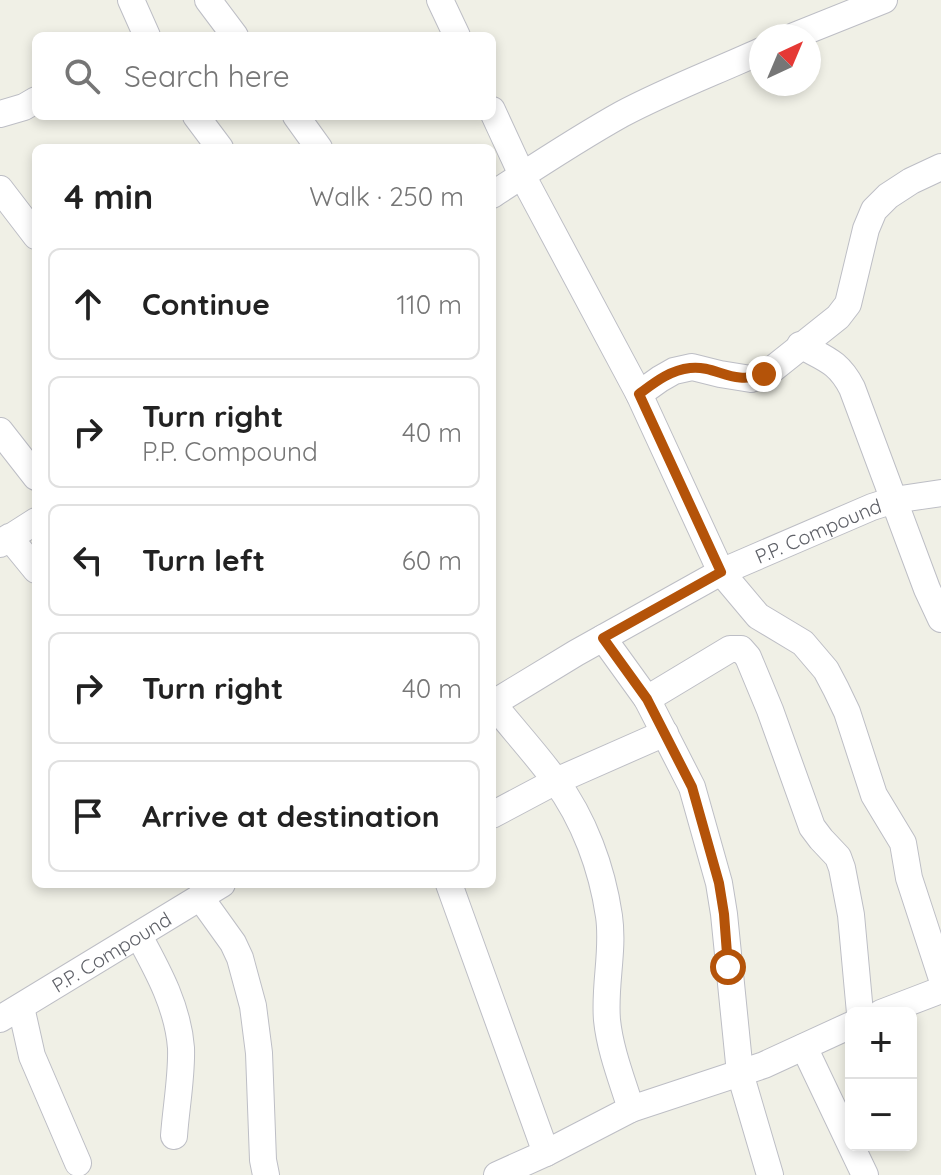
<!DOCTYPE html>
<html lang="en">
<head>
<meta charset="utf-8">
<style>
	:root { --surface:#fff; --page:#f6f6f6; --text:#222; --muted:#767676; --line:#e0e0e0 }
	body { margin:0; font-family:Quicksand,sans-serif; background:var(--page); color:var(--text) }
	.controls { position:absolute; right:24px; bottom:24px; display:grid; overflow:hidden; border-radius:12px; box-shadow:0 4px 12px #0003 }
	.controls button { width:72px; height:72px; display:grid; place-items:center; padding:0; border:0; border-bottom:2px solid var(--line); background:var(--surface); color:var(--text); font:40px sans-serif }
	.compass { position:absolute; left:749px; top:24px; width:72px; height:72px; border-radius:50%; background:var(--surface); box-shadow:0 4px 12px #0003; rotate:44deg }
	.stop { position:absolute; width:24px; height:24px; margin:-18px; border:6px solid #b45309; border-radius:50%; background:#fff }
	.stop.end { background:#b45309; border-color:#fff; box-shadow:0 2px 8px #0008 }
	.list { margin:0; padding:0; list-style:none }
	h2 { display:flex; justify-content:space-between; align-items:center; height:104px; margin:0; padding:0 32px; font-size:34px }
	h2 small { font-size:26px; font-weight:400; color:var(--muted) }
	.list li { display:grid; grid-template-columns:52px 1fr auto; gap:24px; align-items:center; box-sizing:border-box; height:112px; margin:0 16px 16px; padding:0 16px; border:2px solid var(--line); border-radius:12px }
	.list b { display:block; font-size:30px; white-space:nowrap }
	.list p { margin:0; font-size:26px; white-space:nowrap; color:var(--muted) }
	.list em { font-size:26px; font-style:normal; color:var(--muted) }
	.icon { flex:none; width:44px; height:44px; fill:none; stroke:currentColor; stroke-width:2; stroke-linecap:round; stroke-linejoin:round }
	.map { position:relative; flex:none; width:941px; height:1175px; overflow:hidden }
	.search { position:absolute; background:var(--surface); box-shadow:0 4px 12px #0003; left:32px; top:32px; width:464px; height:88px; display:flex; align-items:center; gap:20px; box-sizing:border-box; padding:0 28px; border-radius:12px; color:var(--muted); font-size:30px }
	.panel { position:absolute; background:var(--surface); box-shadow:0 4px 12px #0003; left:32px; top:144px; width:464px; height:744px; border-radius:12px }
	.map>svg:first-child { display:block }
	.lines { fill:none; stroke-linecap:round; stroke-linejoin:round }
	.minor-casing { stroke:#bdbec5; stroke-width:28 }
	.minor { stroke:#fff; stroke-width:26 }
	.route { stroke:#b45309; stroke-width:10 }
	.labels { text-anchor:middle; dominant-baseline:central; stroke-width:8; stroke-linejoin:round; paint-order:stroke }
	.street-label { font-size:20px; fill:#5e6067; stroke:#fff }
</style>
</head>
<body>
<div class="map">
<svg width="941" height="1175" viewBox="0 0 941 1175">
	<rect width="100%" height="100%" fill="#f0f0e6"/>
	<g class="lines">
		<defs>
			<g id="minor">
				<path d="M131,0l16,36"/>
				<path d="M208,0l27,36"/>
				<path d="M440,0l17,36"/>
				<path d="M794,36l90,-36"/>
				<path d="M492,110l30,65 117,219 82,178 37,44 45,27 23,27 10,19 11,23 27,83 29,48 6,35 32,98"/>
				<path d="M0,114l24,-7 12,-7"/>
				<path d="M196,116l24,32"/>
				<path d="M296,116l23,32"/>
				<path d="M0,189l36,47"/>
				<path d="M492,195c43,-28 85,-56 130,-81 45,-24 93,-42 139,-63"/>
				<path d="M800,345c25,14 38,16 52,43l75,201 14,30"/>
				<path d="M639,394l21,-15 14,-8 18,-4 28,7 31,5 23,-11 64,-51 10,-13 18,-75 8,-19 14,-14 23,-15 30,-14"/>
				<path d="M0,431l36,46"/>
				<path d="M9,537l27,33"/>
				<path d="M0,544l36,-23"/>
				<path d="M603,638l44,61 45,88 27,96 5,31 16,159 30,102"/>
				<path d="M647,699l83,-50h11l7,8 22,53 42,117 9,12 17,18 4,11 9,47 9,98"/>
				<path id="s1" d="M492,704l84,-51 145,-81 151,-65 22,-7 47,-7"/>
				<path d="M493,704c20,25 43,50 62,76 29,39 47,88 54,136 5,35 -5,69 -2,104 3,30 15,60 24,89"/>
				<path d="M492,815l64,-34 109,-48"/>
				<path d="M449,884l97,269"/>
				<path d="M200,897l33,46 7,15 13,48 6,47 4,107 3,15"/>
				<path d="M139,936c19,35 39,71 42,112 1,28 -5,59 -7,88"/>
				<path d="M21,1007l11,49 46,107"/>
				<path d="M881,1013l60,-23"/>
				<path id="s2" d="M0,1019l222,-135"/>
				<path d="M804,1047l61,128"/>
				<path d="M497,1175l49,-22 85,-44 133,-44 87,-40"/>
			</g>
		</defs>
		<!-- minor casing -->
		<use href="#minor" class="minor-casing"/>
		<!-- minor -->
		<use href="#minor" class="minor"/>
	</g>
	<g class="lines">
		<!-- route -->
		<path class="route" d="M728,967l-4,-53 -5,-31 -27,-96 -45,-88 -44,-61 118,-66 -82,-178c15,-11 31,-24 51,-26 27,-3 42,18 74,6"/>
	</g>
	<g class="labels">
		<!-- street labels -->
		<g class="street-label">
			<text stroke="none"><textPath href="#s1" startOffset="370">P.P. Compound</textPath></text>
			<text stroke="none"><textPath href="#s2" startOffset="130">P.P. Compound</textPath></text>
		</g>
	</g>
</svg>
<div class="controls">
<button>+</button>
<button>−</button>
</div>
<svg class="compass" viewBox="-18 -18 36 36"><path d="M0-13l5 13h-10z" fill="#e53935"/><path d="M0 13l5-13h-10z" fill="#767676"/></svg>
<div class="stop" style="left:728px;top:967px"></div>
<div class="stop end" style="left:764px;top:374px"></div>
<div class="search"><svg class="icon" aria-label="search" viewBox="0 0 24 24"><circle cx="10" cy="10" r="6"/><path d="M15 15l6 6"/></svg>Search here</div>
<section class="panel">
<h2>4 min<small>Walk · 250 m</small></h2>
<ul class="list">
<li><svg class="icon" aria-label="ahead" viewBox="0 0 24 24"><path d="M12 20V5M6 11l6-6 6 6"/></svg><div><b>Continue</b></div><em>110 m</em></li>
<li><svg class="icon" aria-label="right" viewBox="0 0 24 24"><path d="M7 20v-9h11M14 6l5 5-5 5"/></svg><div><b>Turn right</b><p>P.P. Compound</p></div><em>40 m</em></li>
<li><svg class="icon" aria-label="left" viewBox="0 0 24 24"><path d="M17 20v-9H6M10 6l-5 5 5 5"/></svg><div><b>Turn left</b></div><em>60 m</em></li>
<li><svg class="icon" aria-label="right" viewBox="0 0 24 24"><path d="M7 20v-9h11M14 6l5 5-5 5"/></svg><div><b>Turn right</b></div><em>40 m</em></li>
<li><svg class="icon" aria-label="arrive" viewBox="0 0 24 24"><path d="M6 21V4h12l-3 4 3 4H6"/></svg><div><b>Arrive at destination</b></div></li>
</ul>
</section>
</div>
</body>
</html>
